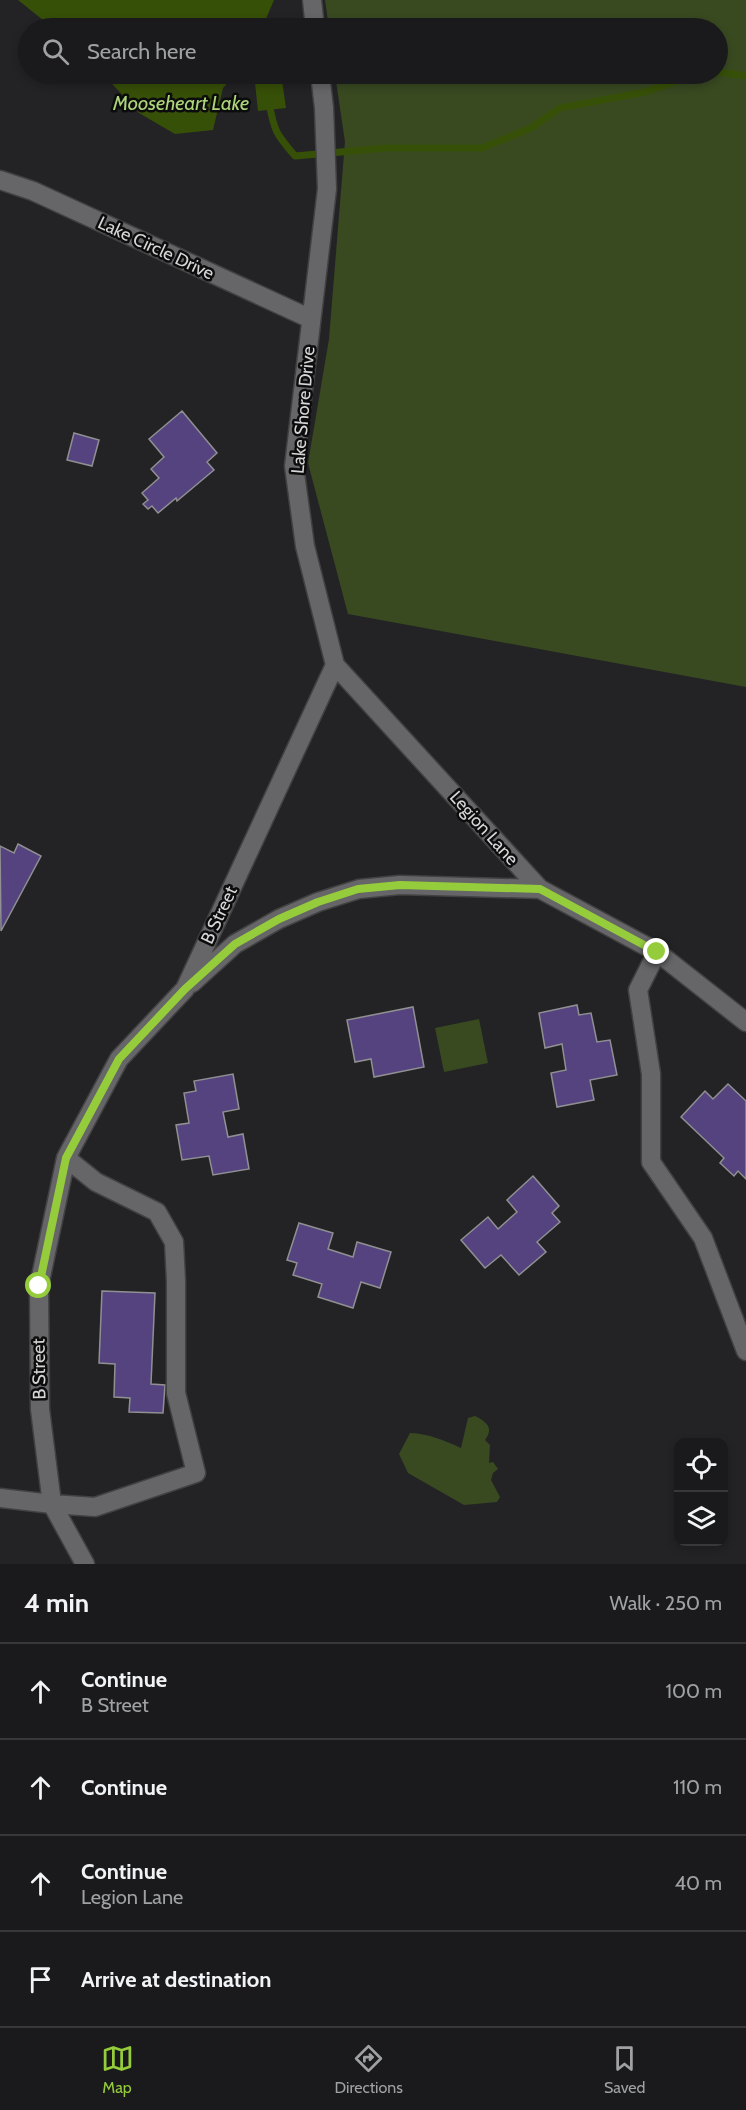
<!DOCTYPE html>
<html lang="en">
<head>
<meta charset="utf-8">
<style>
	:root { --surface:#1a1a1c; --page:#272729; --text:#f1f3f6; --muted:#9fa1a3; --line:#38383b; --accent:#95cc3b }
	body { margin:0; font-family:Cabin,sans-serif; background:var(--page); color:var(--text) }
	.controls { position:absolute; right:18px; bottom:18px; display:grid; overflow:hidden; border-radius:12px; box-shadow:0 3px 9px #0003 }
	.controls button { width:54px; height:54px; display:grid; place-items:center; padding:0; border:0; border-bottom:2px solid var(--line); background:var(--surface); color:var(--text); font:30px sans-serif }
	.stop { position:absolute; width:18px; height:18px; margin:-14px; border:4px solid #95cc3b; border-radius:50%; background:#fff }
	.stop.end { background:#95cc3b; border-color:#fff; box-shadow:0 2px 6px #0008 }
	.list { margin:0; padding:0; list-style:none }
	h2 { display:flex; justify-content:space-between; align-items:center; height:78px; margin:0; padding:0 24px; font-size:26px }
	h2 small { font-size:20px; font-weight:400; color:var(--muted) }
	.list li { display:grid; grid-template-columns:39px 1fr auto; gap:18px; align-items:center; box-sizing:border-box; height:96px; padding:0 24px; border-top:2px solid var(--line) }
	.list b { display:block; font-size:22px; white-space:nowrap }
	.list p { margin:0; font-size:20px; white-space:nowrap; color:var(--muted) }
	.list em { font-size:20px; font-style:normal; color:var(--muted) }
	.icon { flex:none; width:33px; height:33px; fill:none; stroke:currentColor; stroke-width:2; stroke-linecap:round; stroke-linejoin:round }
	.map { position:relative; flex:none; width:746px; height:1564px; overflow:hidden }
	.search { position:absolute; background:var(--surface); box-shadow:0 3px 9px #0003; left:18px; right:18px; top:18px; height:66px; display:flex; align-items:center; gap:15px; box-sizing:border-box; padding:0 21px; border-radius:33px; color:var(--muted); font-size:22px }
	.sheet { height:462px; background:var(--surface) }
	nav { display:flex; justify-content:space-around; align-items:center; box-sizing:border-box; height:84px; border-top:2px solid var(--line); background:var(--surface); font-size:16px; color:var(--muted) }
	nav a { display:grid; justify-items:center; gap:3px }
	nav .on { color:var(--accent) }
	.map>svg:first-child { display:block }
	.green { fill:#394a21 }
	.water { fill:#375008 }
	.lines { fill:none; stroke-linecap:round; stroke-linejoin:round }
	.stream { stroke:#375008; stroke-width:7 }
	.building { fill:#54437f; stroke:#909092; stroke-width:1.5 }
	.minor-casing { stroke:#414142; stroke-width:21 }
	.minor { stroke:#666568; stroke-width:18 }
	.route { stroke:#95cc3b; stroke-width:8 }
	.labels { text-anchor:middle; dominant-baseline:central; stroke-width:5; stroke-linejoin:round; paint-order:stroke }
	.street-label { font-size:18px; fill:#d6d6d7; stroke:#0d0c0d }
	.water-label { font-size:20px; font-style:italic; fill:#add679; stroke:#0d0c0d }
</style>
</head>
<body>
<div class="map">
<svg width="746" height="1564" viewBox="0 0 746 1564">
	<rect width="100%" height="100%" fill="#232325"/>
	<!-- green -->
	<path class="green" d="M325,0h421v687l-398,-73 -40,-151 21,-124 16,-197 -10,-68h383v-46h-389z
		M479,1019l9,44 -44,9 -9,-44z
		M475,1416c12,6 19,12 10,24l5,5 -1,18 4,-1 5,7 -5,4 -2,7 9,17 -3,5 -33,3 -56,-32 -9,-19 11,-21c20,1 33,7 51,15l7,-30z"/>
	<!-- water -->
	<path class="water" d="M18,0h256l-12,28h-209z
		M103,74h133l-13,14 -10,42 -38,4 -36,-21z
		M246,74h35l5,34 -28,3 -3,-28z"/>
	<g class="lines">
		<!-- stream -->
		<path class="stream" d="M718,72l28,4
			M269,102c5,29 7,32 26,54l92,-8h95l49,-20 29,-20 85,-16 53,-18"/>
	</g>
	<!-- building -->
	<path class="building" d="M182,411l35,42 -10,9 7,8 -37,31 -1,-3 -18,15 -6,-7 -4,3 -5,-5 5,-4 -6,-7 17,-15 -8,-9 13,-12 -15,-18z
		M74,433l25,7 -7,26 -25,-6z
		M18,844l23,12 -40,75 -1,-85 14,7z
		M577,1005l2,10 12,-2 6,29 13,-2 7,35 -27,5 4,20 -37,7 -6,-34 15,-3 -4,-26 -17,4 -6,-35z
		M413,1007l11,60 -50,10 -3,-18 -16,3 -8,-42z
		M233,1074l6,35 -16,3 5,25 15,-3 6,35 -36,6 -4,-19 -27,4 -6,-35 13,-2 -5,-30 12,-2 -2,-10z
		M728,1084l18,17v78l-8,-8 -4,5 -14,-13 4,-5 -43,-41 24,-26 8,8z
		M533,1176l26,30 -7,7 8,9 -23,20 9,10 -27,23 -18,-20 -16,13 -24,-28 27,-23 10,12 19,-17 -10,-12z
		M299,1223l34,10 -5,16 25,8 4,-15 34,10 -11,36 -19,-6 -8,26 -35,-11 4,-13 -29,-9 4,-12 -10,-3z
		M102,1291l53,2 -4,91 14,1 -2,28 -34,-1 1,-14 -16,-1 1,-33 -16,-1z"/>
	<g class="lines">
		<defs>
			<path id="minor" d="M312,0l3,28
				M320,74l4,34 3,81 -33,277 11,80 30,119 205,224 117,63 89,70
				M0,180l33,11 278,128
				M657,952l-19,38 13,84v88l52,76 43,113
				M192,983l43,-39 44,-25 39,-17 41,-13 41,-4 140,4
				M0,1498l52,6 43,3 101,-34 -20,-80v-112l-2,-39 -17,-30 -61,-30 -30,-24
				M85,1564l-33,-60 -12,-95 -1,-123 27,-128 53,-99 66,-70 150,-324"/>
		</defs>
		<!-- minor casing -->
		<use href="#minor" class="minor-casing"/>
		<!-- minor -->
		<use href="#minor" class="minor"/>
	</g>
	<g class="lines">
		<!-- route -->
		<path class="route" d="M39,1286l27,-128 53,-99 66,-70 50,-45 44,-25 39,-17 40,-13 42,-4 140,4 117,63"/>
	</g>
	<g class="labels">
		<!-- street labels -->
		<g class="street-label">
			<text transform="translate(156 248) rotate(25)">Lake Circle Drive</text>
			<text transform="translate(303 410) rotate(-85)">Lake Shore Drive</text>
			<text transform="translate(484 828) rotate(48)">Legion Lane</text>
			<text transform="translate(219 915) rotate(-65)">B Street</text>
			<text transform="translate(39 1369) rotate(-91)">B Street</text>
		</g>
		<!-- water labels -->
		<g class="water-label">
			<text x="181" y="103">Mooseheart Lake</text>
		</g>
	</g>
</svg>
<div class="controls">
<button><svg class="icon" aria-label="locate" viewBox="0 0 24 24"><circle cx="12" cy="12" r="6"/><path d="M12 2v4M12 18v4M2 12h4M18 12h4"/></svg></button>
<button><svg class="icon" aria-label="layers" viewBox="0 0 24 24"><path d="M12 4l9 5-9 5-9-5zM3 14l9 5 9-5"/></svg></button>
</div>
<div class="stop" style="left:39px;top:1286px"></div>
<div class="stop end" style="left:657px;top:952px"></div>
<div class="search"><svg class="icon" aria-label="search" viewBox="0 0 24 24"><circle cx="10" cy="10" r="6"/><path d="M15 15l6 6"/></svg>Search here</div>
</div>
<section class="sheet">
<h2>4 min<small>Walk · 250 m</small></h2>
<ul class="list">
<li><svg class="icon" aria-label="ahead" viewBox="0 0 24 24"><path d="M12 20V5M6 11l6-6 6 6"/></svg><div><b>Continue</b><p>B Street</p></div><em>100 m</em></li>
<li><svg class="icon" aria-label="ahead" viewBox="0 0 24 24"><path d="M12 20V5M6 11l6-6 6 6"/></svg><div><b>Continue</b></div><em>110 m</em></li>
<li><svg class="icon" aria-label="ahead" viewBox="0 0 24 24"><path d="M12 20V5M6 11l6-6 6 6"/></svg><div><b>Continue</b><p>Legion Lane</p></div><em>40 m</em></li>
<li><svg class="icon" aria-label="arrive" viewBox="0 0 24 24"><path d="M6 21V4h12l-3 4 3 4H6"/></svg><div><b>Arrive at destination</b></div></li>
</ul>
</section>
<nav>
<a class="on"><svg class="icon" aria-label="map" viewBox="0 0 24 24"><path d="M3 6l6-2 6 2 6-2v14l-6 2-6-2-6 2zM9 4v14M15 6v14"/></svg>Map</a>
<a><svg class="icon" aria-label="directions" viewBox="0 0 24 24"><path d="M12 3l9 9-9 9-9-9zM9 14v-3h6M13 9l2 2-2 2"/></svg>Directions</a>
<a><svg class="icon" aria-label="saved" viewBox="0 0 24 24"><path d="M7 4h10v16l-5-4-5 4z"/></svg>Saved</a>
</nav>
</body>
</html>
